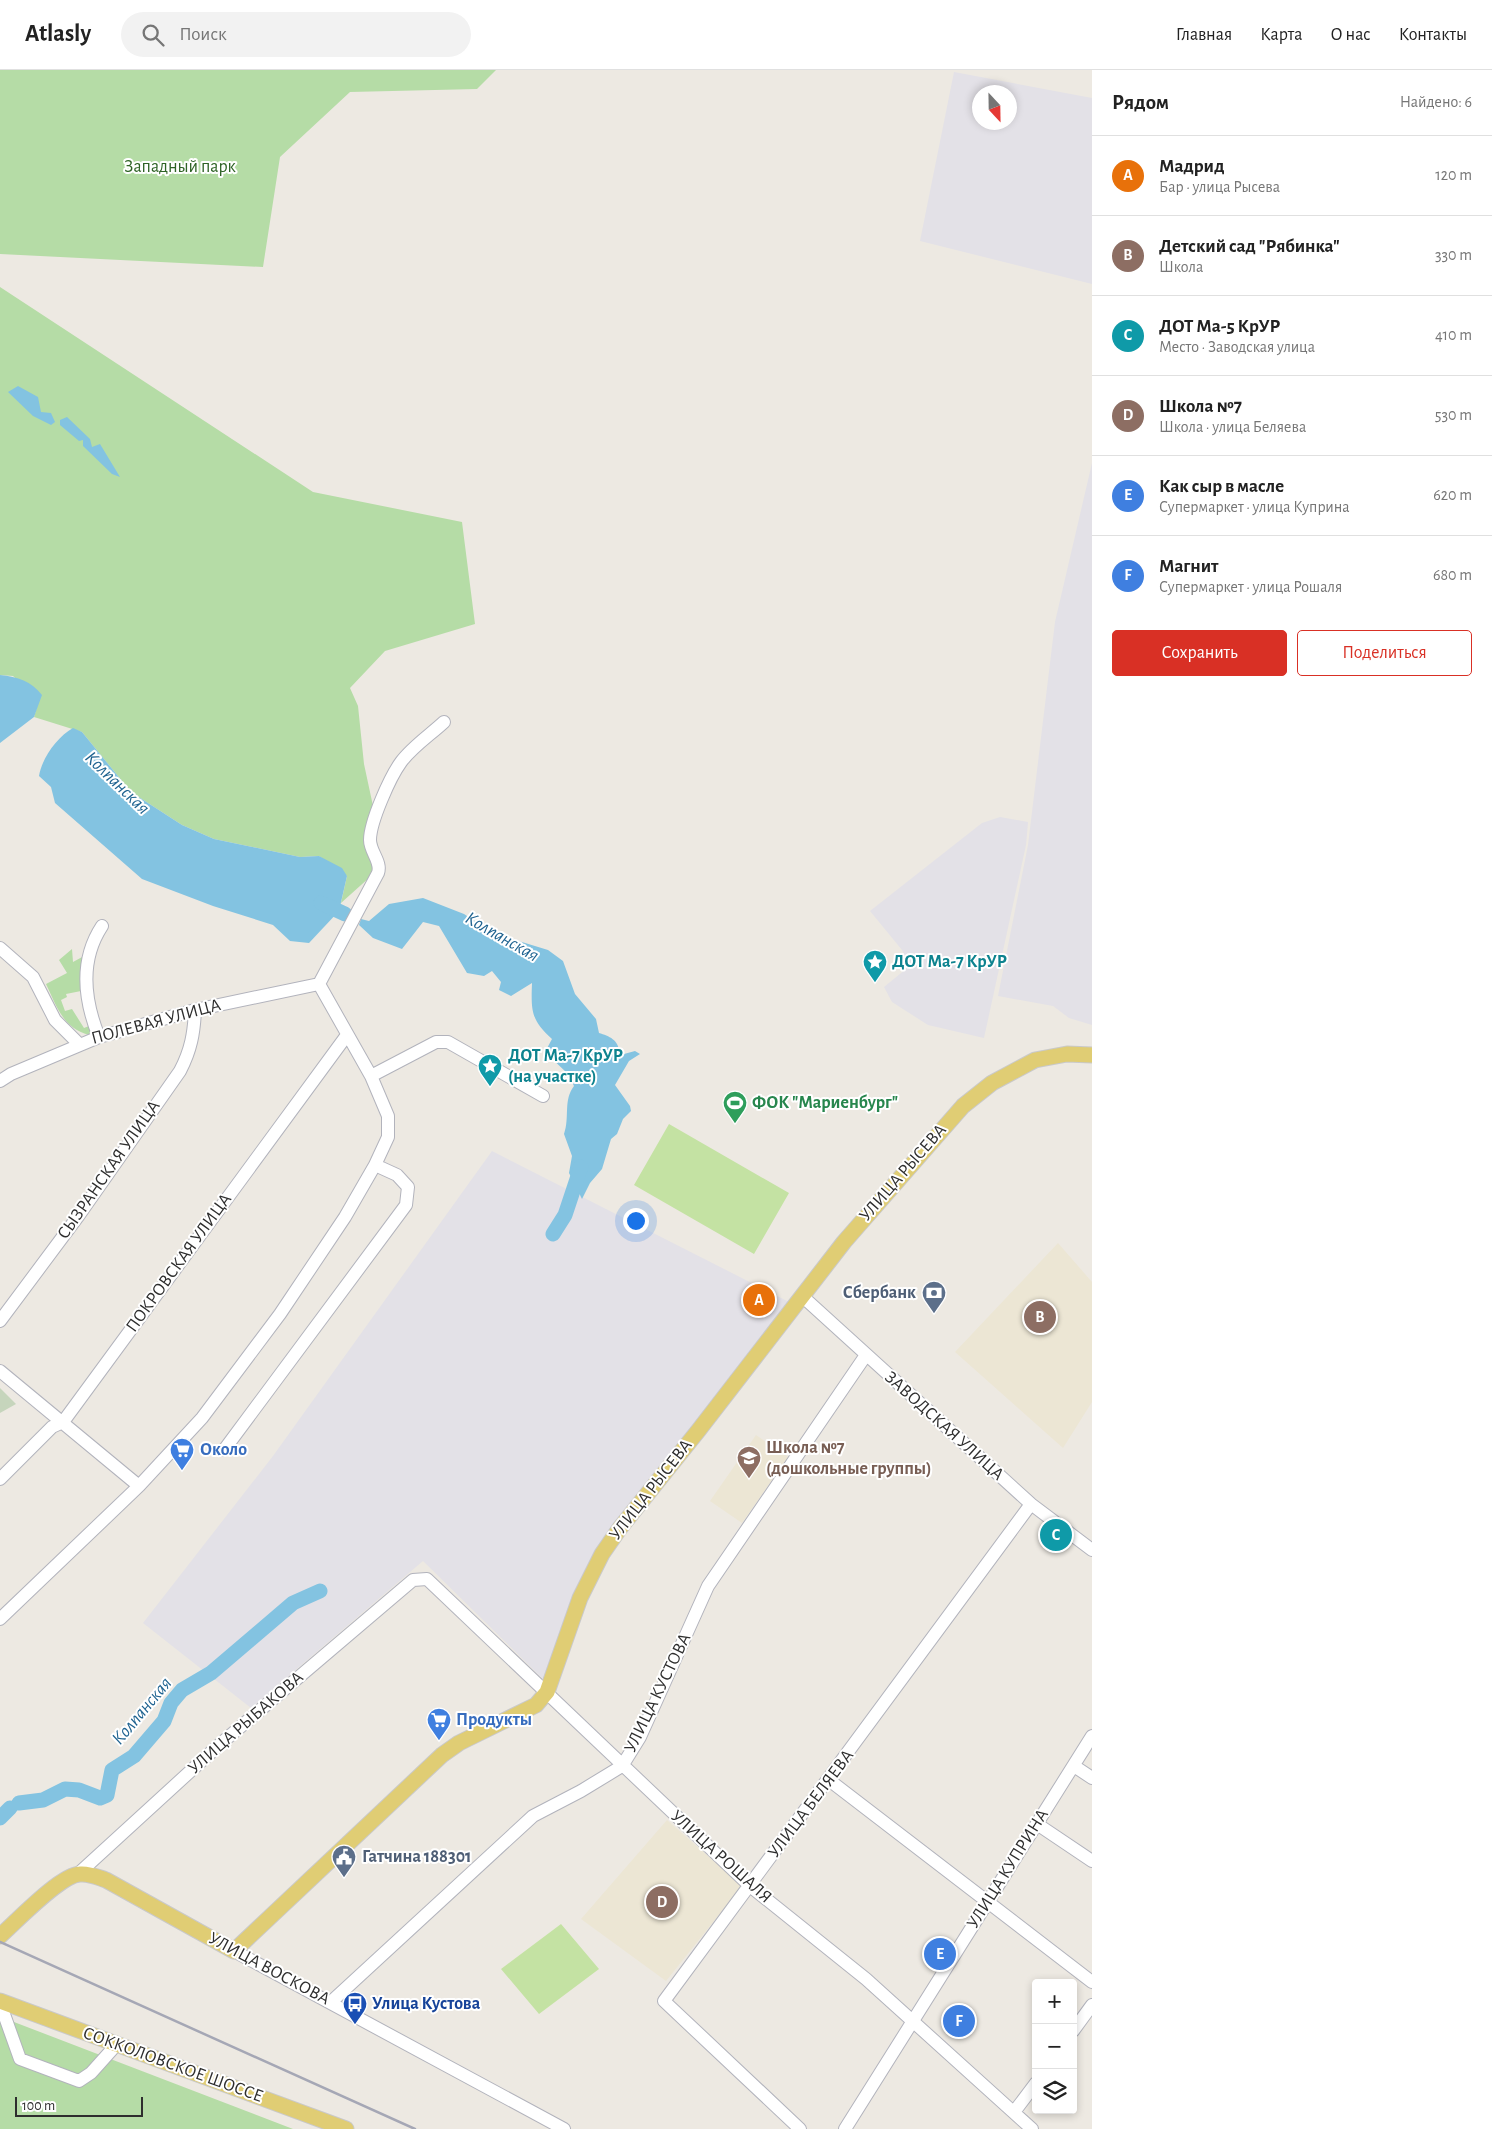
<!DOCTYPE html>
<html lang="ru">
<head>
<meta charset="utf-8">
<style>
	:root { --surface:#fff; --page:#f2f2f2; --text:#222; --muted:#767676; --line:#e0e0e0; --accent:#d93025 }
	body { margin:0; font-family:"Alegreya Sans",sans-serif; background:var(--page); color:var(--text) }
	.controls { position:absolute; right:15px; bottom:15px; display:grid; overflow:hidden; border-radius:5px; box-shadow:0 2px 8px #0003 }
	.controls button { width:45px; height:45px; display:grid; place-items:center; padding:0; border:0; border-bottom:1px solid var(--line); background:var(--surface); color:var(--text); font:25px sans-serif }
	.compass { position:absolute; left:972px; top:15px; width:45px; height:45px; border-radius:50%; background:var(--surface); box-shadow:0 2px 8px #0003; rotate:158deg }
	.scale { position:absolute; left:15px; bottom:12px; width:128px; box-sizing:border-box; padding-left:5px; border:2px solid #2e2e2e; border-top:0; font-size:14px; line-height:18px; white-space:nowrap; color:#2e2e2e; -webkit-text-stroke:4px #fff; paint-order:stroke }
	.you { position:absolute; left:635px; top:1150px; width:18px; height:18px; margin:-12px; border:4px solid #fff; border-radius:50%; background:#1a73e8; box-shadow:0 0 0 8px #1a73e833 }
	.badge { display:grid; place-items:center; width:32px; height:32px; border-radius:50%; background:var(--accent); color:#fff; font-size:16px; font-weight:700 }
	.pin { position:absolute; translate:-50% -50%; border:2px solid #fff; box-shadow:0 1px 5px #0006 }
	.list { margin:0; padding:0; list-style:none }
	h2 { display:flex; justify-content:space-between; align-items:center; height:65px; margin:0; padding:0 20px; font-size:21px }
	h2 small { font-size:16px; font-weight:400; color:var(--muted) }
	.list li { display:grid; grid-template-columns:32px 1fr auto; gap:15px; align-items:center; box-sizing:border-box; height:80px; padding:0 20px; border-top:1px solid var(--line) }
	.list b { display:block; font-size:19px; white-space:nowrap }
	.list p { margin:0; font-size:16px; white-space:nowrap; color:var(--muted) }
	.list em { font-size:16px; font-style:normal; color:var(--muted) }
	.actions { display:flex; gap:10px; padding:15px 20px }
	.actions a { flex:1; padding:11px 0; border:1px solid var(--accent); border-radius:5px; text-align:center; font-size:18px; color:var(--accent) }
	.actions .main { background:var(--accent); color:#fff }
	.icon { flex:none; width:28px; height:28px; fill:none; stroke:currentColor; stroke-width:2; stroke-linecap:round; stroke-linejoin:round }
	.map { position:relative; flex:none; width:1092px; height:2059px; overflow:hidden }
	header { display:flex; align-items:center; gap:30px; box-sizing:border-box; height:70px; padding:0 25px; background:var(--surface); border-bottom:1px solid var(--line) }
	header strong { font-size:24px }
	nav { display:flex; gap:28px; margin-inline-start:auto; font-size:18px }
	.search { width:350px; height:45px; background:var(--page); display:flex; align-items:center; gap:12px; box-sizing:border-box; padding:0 18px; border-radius:28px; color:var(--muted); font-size:19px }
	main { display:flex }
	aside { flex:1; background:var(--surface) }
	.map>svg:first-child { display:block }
	.industrial { fill:#e3e1e7; fill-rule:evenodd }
	.education { fill:#ece6d4 }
	.green { fill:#b5dca6 }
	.cemetery { fill:#c6d5bc }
	.pitch { fill:#c4e2a3 }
	.water { fill:#83c3e1 }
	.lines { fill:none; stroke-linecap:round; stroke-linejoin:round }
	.river { stroke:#83c3e1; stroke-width:15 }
	.minor-casing { stroke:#b2b3bc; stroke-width:14 }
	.major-casing { stroke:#c9c9c9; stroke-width:17 }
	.minor { stroke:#fff; stroke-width:12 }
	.major { stroke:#e0cd74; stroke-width:15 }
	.rail { stroke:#a5a7b5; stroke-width:2.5 }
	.labels { text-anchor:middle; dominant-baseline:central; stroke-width:4; stroke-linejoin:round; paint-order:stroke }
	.park-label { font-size:18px; fill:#2e6325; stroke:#fff }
	.culture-label { font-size:18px; font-weight:bold; fill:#0d838f; stroke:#fff; text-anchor:start }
	.street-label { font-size:18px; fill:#2e2e2e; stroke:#fff }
	.leisure-label { font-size:18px; font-weight:bold; fill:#27864d; stroke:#fff; text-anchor:start }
	.service-label { font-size:18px; font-weight:bold; fill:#4e5e75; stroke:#fff; text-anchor:end }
	.education-label { font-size:18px; font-weight:bold; fill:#785e54; stroke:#fff; text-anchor:start }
	.shop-label { font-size:18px; font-weight:bold; fill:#366cbe; stroke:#fff; text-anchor:start }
	.transit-label { font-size:18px; font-weight:bold; fill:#164399; stroke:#fff; text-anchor:start }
	.water-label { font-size:19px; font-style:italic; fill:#1f6390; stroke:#fff }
</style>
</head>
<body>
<header>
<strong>Atlasly</strong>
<div class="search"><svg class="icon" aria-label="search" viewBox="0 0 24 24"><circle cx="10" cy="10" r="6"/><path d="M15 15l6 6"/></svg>Поиск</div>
<nav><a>Главная</a><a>Карта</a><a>О нас</a><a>Контакты</a></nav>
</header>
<main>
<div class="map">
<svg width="1092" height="2059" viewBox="0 0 1092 2059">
	<rect width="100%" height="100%" fill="#ede9e2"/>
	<!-- industrial -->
	<path class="industrial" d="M954,2l138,26v186l-172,-43zM1009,22v30h-30v-30z
		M1092,393v562l-23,-7 -16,-12 -55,-10 30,-151 27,-223z
		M1000,747l28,5 -2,23 -42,193 -56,-13 -36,-23 -8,-15 22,-18 1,-8 -5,-11 -32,-39 112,-88z
		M492,1081l299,152 -162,201 -31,44 -54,132 -121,-119 -172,147 -108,-85 130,-167z"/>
	<!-- education -->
	<path class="education" d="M1058,1173l34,39v120l-29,46 -108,-96z
		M756,1365l32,22 -46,66 -32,-22z
		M667,1750l75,66 -76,95 -85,-62z"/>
	<!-- green -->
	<path class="green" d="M0,0h496l-19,19 -127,3 -70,65 -17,110 -263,-13z
		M0,217l313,205 149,30 13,102 -90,27 -35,37 8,18 6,58 9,42 7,62 -39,35 6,-27 -28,-20 -19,1 -86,-18 -32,-14 -51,-33 -49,-60 -48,-15 5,-17 -26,-24 -13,-1z
		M72,879l1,13 11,-6 -3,35 -15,3 1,3 -6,3 4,11 7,-2 12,19 5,-2 2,2 -2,7c-26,-7 -32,-28 -43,-51l21,-11 -8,-13z
		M0,1949l14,3 279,107h-293z"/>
	<!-- cemetery -->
	<path class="cemetery" d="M0,1318l16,16 -16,9z"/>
	<!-- pitch -->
	<path class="pitch" d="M669,1054l120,69 -35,61 -120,-69z
		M561,1854l38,45 -60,45 -38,-45z"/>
	<!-- water -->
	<path class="water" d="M18,316l20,11 3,15 10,1 4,9 -4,3 -18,-9 -25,-24z
		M67,347l23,22 2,8 8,-3 20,33 -8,-3 -29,-28v-6l-4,1 -19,-16v-5z
		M0,605c18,2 31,6 42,20l-8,22 -34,26z
		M73,658l9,4 49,60 51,33 32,14 86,18 19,-1 23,12 5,8 -8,35 -30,32 -19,-2 -17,-16 -60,-19 -71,-27 -87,-76 -4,-16 -12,-11c3,-18 18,-39 34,-48z
		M423,828l41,16 29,19 55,17 15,11 12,33 21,25 3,14c10,3 20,7 20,19l5,2 11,-3 5,3 -11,7 -14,24 15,21 1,5 -8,8 -6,15 -6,5 -9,30 -12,14 -8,16 -13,-26 3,-17 -8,-22c6,-17 -1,-34 10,-48l-6,-12 -23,-22 7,-13c-21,-19 -21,-28 -20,-56l-21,13 -12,-6 2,-8 -9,-11 -8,5 -17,-3 -28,-47 -16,-4 -21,27 -29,-11 -14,-13 2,-6 8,2 20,-17z"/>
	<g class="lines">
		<!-- river -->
		<path class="river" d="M321,833l24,11
			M553,1164l12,-19 16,-48
			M19,1733l24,-3 22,-11 14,1 21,8 7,-3 5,-25 22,-14 30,-35 7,-18 11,-13 29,-17 82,-70 27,-12
			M0,1748l10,-10"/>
		<defs>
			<path id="minor" d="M0,878l33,29 22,43 24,24
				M319,914l59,-111c4,-11 -8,-21 -8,-33 0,-18 20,-63 31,-78 11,-15 29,-27 43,-40
				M99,967c-15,-37 -20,-76 3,-111
				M371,1006l65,-34h12l95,54
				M0,1011l11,-7 88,-37 96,-27 124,-26
				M802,1226l229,208 61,46
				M0,1251l79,-106 101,-144c11,-21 14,-38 15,-61
				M0,1301l139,115
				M224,1380l182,-245 2,-18 -11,-12 -22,-10
				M0,1409l52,-52 11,-5 284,-387
				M0,1549l139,-133 63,-68 78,-104 65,-97 30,-52 13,-28v-21l-17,-40 -52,-92
				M1074,1696l18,12
				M829,1710l263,202
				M1037,1754l55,37
				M78,1804l141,-129 194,-165 14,-1 323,307 116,93 166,150
				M234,1881l330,178
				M331,1932l202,-186 48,-25 41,-25 18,-29 68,-151 158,-231
				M0,1933l20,56 59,22 12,-8 26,-29
				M1073,1961l19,-26
				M1014,2042l22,-29
				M800,2059l-136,-128 367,-497
				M845,2059l247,-393"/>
			<path id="major" d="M0,1866c16,-14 60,-61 80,-62 9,-1 17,3 26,6l128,71 208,-196 17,-12 77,-38 11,-13 33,-94 22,-44 18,-26 78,-97 146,-189 119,-136 29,-23 43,-23 32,-6 25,1
				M0,1931l346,128"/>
		</defs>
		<!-- minor casing -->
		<use href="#minor" class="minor-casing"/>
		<!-- major casing -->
		<use href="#major" class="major-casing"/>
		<!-- minor -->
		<use href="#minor" class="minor"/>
		<!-- major -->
		<use href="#major" class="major"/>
		<!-- rail -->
		<path class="rail" d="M0,1872l415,187"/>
	</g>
	<!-- icons -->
	<defs>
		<symbol id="sight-pin" viewBox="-11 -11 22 30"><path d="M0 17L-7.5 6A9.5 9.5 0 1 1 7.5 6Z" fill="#0f9aa8" stroke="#fff"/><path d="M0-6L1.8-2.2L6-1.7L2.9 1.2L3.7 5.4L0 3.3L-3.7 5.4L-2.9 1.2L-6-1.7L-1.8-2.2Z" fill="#fff"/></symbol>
		<symbol id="stadium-pin" viewBox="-11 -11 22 30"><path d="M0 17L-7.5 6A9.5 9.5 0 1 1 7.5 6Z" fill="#2e9e5b" stroke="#fff"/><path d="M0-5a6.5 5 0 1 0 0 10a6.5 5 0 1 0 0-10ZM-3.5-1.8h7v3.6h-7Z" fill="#fff"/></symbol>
		<symbol id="bank-pin" viewBox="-11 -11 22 30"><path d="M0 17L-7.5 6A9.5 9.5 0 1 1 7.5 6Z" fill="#5c6f8a" stroke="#fff"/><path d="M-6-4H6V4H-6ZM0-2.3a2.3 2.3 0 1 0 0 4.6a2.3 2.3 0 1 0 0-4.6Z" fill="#fff"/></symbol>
		<symbol id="supermarket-pin" viewBox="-11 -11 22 30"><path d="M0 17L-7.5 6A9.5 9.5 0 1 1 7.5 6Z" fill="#3f7fe0" stroke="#fff"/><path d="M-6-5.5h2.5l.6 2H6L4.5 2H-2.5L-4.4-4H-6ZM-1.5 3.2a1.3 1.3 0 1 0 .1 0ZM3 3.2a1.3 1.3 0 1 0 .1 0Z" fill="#fff"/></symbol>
		<symbol id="school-pin" viewBox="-11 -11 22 30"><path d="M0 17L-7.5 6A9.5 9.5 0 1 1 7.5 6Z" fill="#8d6e63" stroke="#fff"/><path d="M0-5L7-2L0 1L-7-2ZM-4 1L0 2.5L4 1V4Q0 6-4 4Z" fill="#fff"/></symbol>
		<symbol id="civic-pin" viewBox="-11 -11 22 30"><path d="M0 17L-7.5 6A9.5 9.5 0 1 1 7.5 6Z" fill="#5c6f8a" stroke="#fff"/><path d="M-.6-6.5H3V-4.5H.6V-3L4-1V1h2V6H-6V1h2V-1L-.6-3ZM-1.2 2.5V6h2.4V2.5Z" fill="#fff"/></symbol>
		<symbol id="bus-pin" viewBox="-11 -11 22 30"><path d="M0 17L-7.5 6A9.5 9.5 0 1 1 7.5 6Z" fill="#1a4fb4" stroke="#fff"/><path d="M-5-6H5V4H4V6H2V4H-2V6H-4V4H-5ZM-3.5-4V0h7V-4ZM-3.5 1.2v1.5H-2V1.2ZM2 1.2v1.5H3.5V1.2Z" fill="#fff"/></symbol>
	</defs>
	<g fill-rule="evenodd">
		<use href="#sight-pin" x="861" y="878" width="28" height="38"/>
		<use href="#sight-pin" x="476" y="982" width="28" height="38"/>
		<use href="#stadium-pin" x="721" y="1019" width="28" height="38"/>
		<use href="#bank-pin" x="920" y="1209" width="28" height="38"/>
		<use href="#supermarket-pin" x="168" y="1366" width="28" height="38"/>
		<use href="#school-pin" x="735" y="1374" width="28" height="38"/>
		<use href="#supermarket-pin" x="425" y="1636" width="28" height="38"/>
		<use href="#civic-pin" x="330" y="1773" width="28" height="38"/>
		<use href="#bus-pin" x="341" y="1920" width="28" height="38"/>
	</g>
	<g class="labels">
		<!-- park labels -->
		<g class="park-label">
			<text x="180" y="97">Западный парк</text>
		</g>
		<!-- culture labels -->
		<g class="culture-label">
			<text x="892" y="892">ДОТ Ма-7 КрУР</text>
			<text x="508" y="986">ДОТ Ма-7 КрУР<tspan x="508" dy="21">(на участке)</tspan></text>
		</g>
		<!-- street labels -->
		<g class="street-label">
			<text transform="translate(156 952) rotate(-15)">ПОЛЕВАЯ УЛИЦА</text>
			<text transform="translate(109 1100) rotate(-55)">СЫЗРАНСКАЯ УЛИЦА</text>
			<text transform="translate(903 1103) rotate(-49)">УЛИЦА РЫСЕВА</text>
			<text transform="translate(179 1193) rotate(-54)">ПОКРОВСКАЯ УЛИЦА</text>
			<text transform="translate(944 1356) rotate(42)">ЗАВОДСКАЯ УЛИЦА</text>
			<text transform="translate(651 1420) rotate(-52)">УЛИЦА РЫСЕВА</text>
			<text transform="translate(658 1623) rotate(-64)">УЛИЦА КУСТОВА</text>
			<text transform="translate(246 1653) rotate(-41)">УЛИЦА РЫБАКОВА</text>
			<text transform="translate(811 1734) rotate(-53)">УЛИЦА БЕЛЯЕВА</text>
			<text transform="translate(721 1787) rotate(42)">УЛИЦА РОШАЛЯ</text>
			<text transform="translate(1008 1799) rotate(-58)">УЛИЦА КУПРИНА</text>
			<text transform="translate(269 1899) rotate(28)">УЛИЦА ВОСКОВА</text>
			<text transform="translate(173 1995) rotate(20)">СОККОЛОВСКОЕ ШОССЕ</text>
		</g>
		<!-- leisure labels -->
		<g class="leisure-label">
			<text x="752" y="1033">ФОК "Мариенбург"</text>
		</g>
		<!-- service labels -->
		<g class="service-label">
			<text x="916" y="1223">Сбербанк</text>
			<text x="362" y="1787" text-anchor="start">Гатчина 188301</text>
		</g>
		<!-- education labels -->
		<g class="education-label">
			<text x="766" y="1378">Школа №7<tspan x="766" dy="21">(дошкольные группы)</tspan></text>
		</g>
		<!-- shop labels -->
		<g class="shop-label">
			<text x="200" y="1380">Около</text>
			<text x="456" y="1650">Продукты</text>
		</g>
		<!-- transit labels -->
		<g class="transit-label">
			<text x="372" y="1934">Улица Кустова</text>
		</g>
		<!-- water labels -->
		<g class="water-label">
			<text transform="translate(117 713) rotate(44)">Колпанская</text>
			<text transform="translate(502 867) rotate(30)">Колпанская</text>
			<text transform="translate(142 1641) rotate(-50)">Колпанская</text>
		</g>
	</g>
</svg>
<div class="controls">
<button>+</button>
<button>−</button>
<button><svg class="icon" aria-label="layers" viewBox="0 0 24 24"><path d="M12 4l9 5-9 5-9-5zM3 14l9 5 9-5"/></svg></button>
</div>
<svg class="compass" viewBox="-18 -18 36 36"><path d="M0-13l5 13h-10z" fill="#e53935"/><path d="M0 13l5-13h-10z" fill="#767676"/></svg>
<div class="scale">100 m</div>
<div class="you"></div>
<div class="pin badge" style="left:759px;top:1230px;background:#e8710a">A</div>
<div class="pin badge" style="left:1040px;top:1247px;background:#8d6e63">B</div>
<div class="pin badge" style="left:1056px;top:1465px;background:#0f9aa8">C</div>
<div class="pin badge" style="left:662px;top:1832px;background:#8d6e63">D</div>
<div class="pin badge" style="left:940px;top:1884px;background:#3f7fe0">E</div>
<div class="pin badge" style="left:959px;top:1951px;background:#3f7fe0">F</div>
</div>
<aside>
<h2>Рядом<small>Найдено: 6</small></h2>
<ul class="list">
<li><span class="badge" style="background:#e8710a">A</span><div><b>Мадрид</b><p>Бар · улица Рысева</p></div><em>120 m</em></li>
<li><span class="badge" style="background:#8d6e63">B</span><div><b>Детский сад &quot;Рябинка&quot;</b><p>Школа</p></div><em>330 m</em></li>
<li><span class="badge" style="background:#0f9aa8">C</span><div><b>ДОТ Ма-5 КрУР</b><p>Место · Заводская улица</p></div><em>410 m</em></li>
<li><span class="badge" style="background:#8d6e63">D</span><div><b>Школа №7</b><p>Школа · улица Беляева</p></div><em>530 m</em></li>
<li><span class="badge" style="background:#3f7fe0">E</span><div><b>Как сыр в масле</b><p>Супермаркет · улица Куприна</p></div><em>620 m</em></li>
<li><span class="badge" style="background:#3f7fe0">F</span><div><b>Магнит</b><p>Супермаркет · улица Рошаля</p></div><em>680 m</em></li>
</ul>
<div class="actions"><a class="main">Сохранить</a><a>Поделиться</a></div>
</aside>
</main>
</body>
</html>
